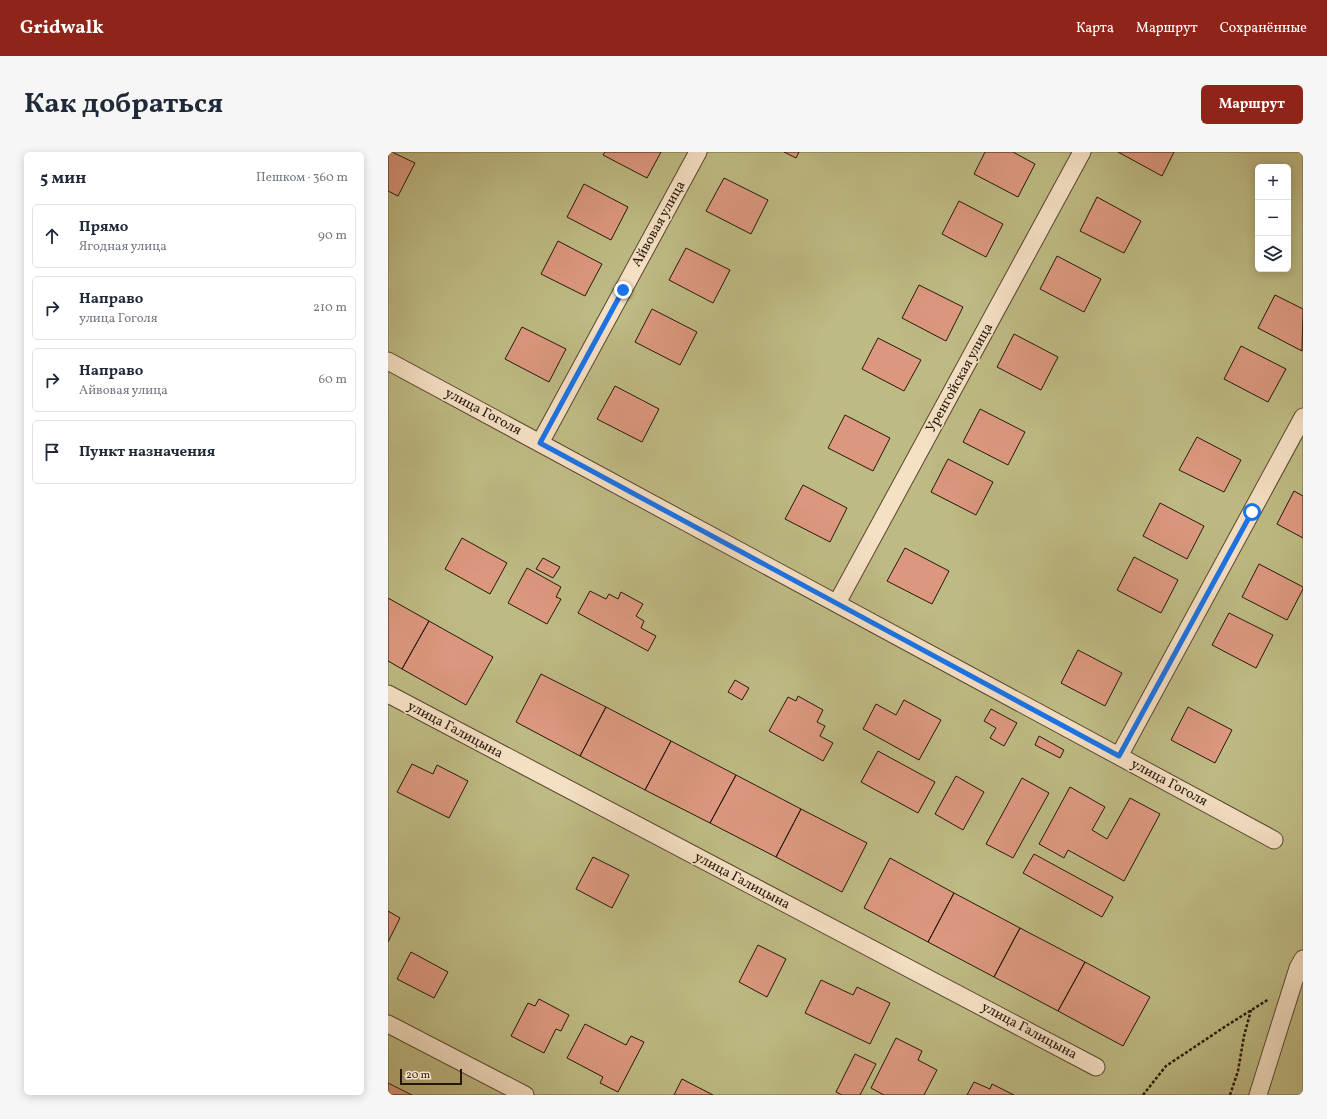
<!DOCTYPE html>
<html lang="ru">
<head>
<meta charset="utf-8">
<style>
	:root { --surface:#fff; --page:#f6f6f7; --text:#1f2937; --muted:#747a83; --line:#e0e1e3; --accent:#8f2418 }
	body { margin:0; font-family:Vollkorn,serif; background:var(--page); color:var(--text) }
	.controls { position:absolute; right:12px; top:12px; display:grid; overflow:hidden; border-radius:6px; box-shadow:0 2px 10px #0003 }
	.controls button { width:36px; height:36px; display:grid; place-items:center; padding:0; border:0; border-bottom:1px solid var(--line); background:var(--surface); color:var(--text); font:20px sans-serif }
	.scale { position:absolute; left:12px; bottom:10px; width:62px; box-sizing:border-box; padding-left:4px; border:2px solid #261809; border-top:0; font-size:11px; line-height:14px; white-space:nowrap; color:#261809; -webkit-text-stroke:3px #f5e0c4; paint-order:stroke }
	.stop { position:absolute; width:12px; height:12px; margin:-9px; border:3px solid #1a73e8; border-radius:50%; background:#fff }
	.stop.end { background:#1a73e8; border-color:#fff; box-shadow:0 1px 4px #0008 }
	.list { margin:0; padding:0; list-style:none }
	h2 { display:flex; justify-content:space-between; align-items:center; height:52px; margin:0; padding:0 16px; font-size:17px }
	h2 small { font-size:13px; font-weight:400; color:var(--muted) }
	.list li { display:grid; grid-template-columns:26px 1fr auto; gap:12px; align-items:center; box-sizing:border-box; height:64px; margin:0 8px 8px; padding:0 8px; border:1px solid var(--line); border-radius:6px }
	.list b { display:block; font-size:15px; white-space:nowrap }
	.list p { margin:0; font-size:13px; white-space:nowrap; color:var(--muted) }
	.list em { font-size:13px; font-style:normal; color:var(--muted) }
	.icon { flex:none; width:22px; height:22px; fill:none; stroke:currentColor; stroke-width:2; stroke-linecap:round; stroke-linejoin:round }
	.map { position:relative; flex:none; width:915px; height:943px; overflow:hidden; border-radius:6px }
	header { display:flex; align-items:center; gap:24px; box-sizing:border-box; height:56px; padding:0 20px; background:var(--accent); color:#fff }
	header strong { font-size:19px }
	nav { display:flex; gap:22px; margin-inline-start:auto; font-size:14px }
	.intro { display:flex; align-items:center; justify-content:space-between; box-sizing:border-box; height:96px; padding:0 24px }
	h1 { margin:0; font-size:28px }
	.button { padding:10px 18px; border-radius:6px; background:var(--accent); color:#fff; font-size:14px; font-weight:700 }
	main { display:flex; gap:24px; padding:0 24px }
	aside { flex:1; background:var(--surface); border-radius:6px; box-shadow:0 2px 10px #0003 }
	.map>svg:first-child { display:block }
	.green { fill:#beba83; stroke:#726946; fill-rule:evenodd }
	.building { fill:#dc987f; stroke:#261809 }
	.lines { fill:none; stroke-linecap:round; stroke-linejoin:round }
	.minor-casing { stroke:#584630; stroke-width:19 }
	.path { stroke:#261809; stroke-width:2.5; stroke-dasharray:3 2; stroke-linecap:butt }
	.minor { stroke:#f5e0c4; stroke-width:17 }
	.route { stroke:#1a73e8; stroke-width:5 }
	.labels { text-anchor:middle; dominant-baseline:central; stroke-width:3.5; stroke-linejoin:round; paint-order:stroke }
	.street-label { font-size:14px; fill:#261809; stroke:#f5e0c4 }
</style>
</head>
<body>
<header>
<strong>Gridwalk</strong>
<nav><a>Карта</a><a>Маршрут</a><a>Сохранённые</a></nav>
</header>
<div class="intro"><h1>Как добраться</h1><a class="button">Маршрут</a></div>
<main>
<aside>
<h2>5 мин<small>Пешком · 360 m</small></h2>
<ul class="list">
<li><svg class="icon" aria-label="ahead" viewBox="0 0 24 24"><path d="M12 20V5M6 11l6-6 6 6"/></svg><div><b>Прямо</b><p>Ягодная улица</p></div><em>90 m</em></li>
<li><svg class="icon" aria-label="right" viewBox="0 0 24 24"><path d="M7 20v-9h11M14 6l5 5-5 5"/></svg><div><b>Направо</b><p>улица Гоголя</p></div><em>210 m</em></li>
<li><svg class="icon" aria-label="right" viewBox="0 0 24 24"><path d="M7 20v-9h11M14 6l5 5-5 5"/></svg><div><b>Направо</b><p>Айвовая улица</p></div><em>60 m</em></li>
<li><svg class="icon" aria-label="arrive" viewBox="0 0 24 24"><path d="M6 21V4h12l-3 4 3 4H6"/></svg><div><b>Пункт назначения</b></div></li>
</ul>
</aside>
<div class="map">
<svg width="915" height="943" viewBox="0 0 915 943">
	<rect width="100%" height="100%" fill="#efd0a4"/>
	<filter id="stains"><feTurbulence type="fractalNoise" baseFrequency=".005" numOctaves="4"/><feColorMatrix values="0 0 0 0 .2 0 0 0 0 .09 0 0 0 0 .02 0 0 0 .5 -.17"/></filter>
	<radialGradient id="worn" r=".72"><stop offset=".6" stop-color="#630" stop-opacity="0"/><stop offset="1" stop-color="#630" stop-opacity=".3"/></radialGradient>
	<!-- green -->
	<path class="green" d="M0,0h915v943h-915zM870,15h30v102h-30z"/>
	<!-- building -->
	<path class="building" d="M0,0h4l23,11 -17,33 -10,-5z
		M217,0h56l-14,26 -44,-23z
		M396,0h15l-3,6z
		M597,0h28l22,12 -17,33 -44,-23z
		M730,0h56l-12,24z
		M336,26l44,22 -17,34 -45,-23z
		M196,32l44,23 -17,33 -44,-23z
		M709,45l44,24 -17,32 -44,-22z
		M571,49l44,23 -17,33 -44,-23z
		M170,89l44,23 -17,32 -44,-22z
		M298,96l44,22 -17,33 -44,-23z
		M669,104l44,23 -17,33 -44,-23z
		M531,133l44,22 -17,34 -44,-23z
		M887,143l28,14 -1,42 -44,-23z
		M264,157l45,23 -17,33 -45,-23z
		M134,175l44,22 -17,33 -44,-23z
		M626,182l44,23 -17,33 -44,-23z
		M490,186l43,22 -17,31 -42,-22z
		M853,194l45,23 -18,33 -44,-23z
		M227,234l44,23 -17,33 -45,-23z
		M592,257l45,23 -17,33 -45,-23z
		M457,263l45,23 -17,33 -45,-23z
		M809,285l44,23 -17,32 -45,-22z
		M560,307l45,23 -17,33 -45,-23z
		M415,333l44,23 -17,34 -45,-23z
		M906,339l9,5v42l-26,-14z
		M772,351l44,23 -17,33 -44,-23z
		M74,386l45,25 -17,31 -45,-25z
		M517,396l44,23 -17,33 -45,-23z
		M746,405l44,23 -17,33 -44,-23z
		M155,406l17,9 -7,11 -17,-9z
		M871,412l44,23v2l-16,31 -45,-23z
		M139,416l34,19 -5,10 5,2 -14,25 -39,-21z
		M202,439l16,8 3,-5 9,5 3,-7 22,12 -7,12 8,5 -3,7 15,8 -8,15 -70,-38z
		M0,446l41,23 -27,48 -14,-8z
		M841,461l44,22 -17,33 -44,-23z
		M41,469l64,36 -27,48 -64,-36z
		M690,498l44,23 -17,33 -44,-23z
		M153,522l65,33 -26,49 -64,-34z
		M347,528l14,8 -7,12 -14,-8z
		M410,544l25,14 -6,12 8,4 -5,10 13,7 -10,18 -54,-30 19,-34 8,4z
		M516,548l37,20 -22,40 -56,-31 13,-25 20,11z
		M218,555l65,34 -26,49 -65,-34z
		M800,555l44,23 -17,33 -44,-23z
		M603,557l26,14 -13,23 -14,-8 6,-10 -12,-7z
		M651,584l25,14 -4,8 -25,-13z
		M283,589l65,34 -26,48 -65,-33z
		M490,599l57,31 -17,31 -57,-31z
		M24,612l21,10 4,-9 31,16 -19,37 -52,-26z
		M348,623l65,34 -25,48 -66,-34z
		M568,624l28,16 -21,38 -28,-16z
		M634,626l27,15 -36,65 -27,-14z
		M682,635l35,20 -13,23 15,9 23,-41 30,16 -36,67 -56,-31 -4,8 -25,-14z
		M413,657l66,34 -25,49 -66,-35z
		M646,702l79,43 -11,20 -79,-44z
		M205,705l36,18 -17,33 -36,-19z
		M502,706l64,35 -26,49 -64,-34z
		M566,741l66,35 -26,49 -66,-35z
		M0,759l12,7 -12,24z
		M632,776l65,34 -27,49 -64,-34z
		M370,793l28,14 -19,38 -28,-15z
		M23,800l37,20 -14,26 -37,-19z
		M697,810l65,35 -27,49 -65,-35z
		M433,828l32,15 4,-8 33,16 -20,41 -65,-31z
		M151,847l30,16 -8,16 -5,-2 -12,24 -33,-17 17,-33 7,3z
		M197,872l41,21 5,-9 13,6 -26,50 -18,-9 3,-6 -36,-19z
		M508,886l26,13 -4,9 19,10 -13,25h-40l-13,-7z
		M467,902l21,10 -16,31h-18l-6,-3z
		M294,927l31,16h-39z
		M586,930l16,7 2,-5 22,11h-47z
		M0,931l24,12h-24z"/>
	<g class="lines">
		<defs>
			<path id="minor" d="M0,209l886,479
				M152,291l158,-291
				M449,451l245,-451
				M0,542l708,373
				M731,604l184,-339
				M0,872l137,71
				M870,943l40,-127 5,-9"/>
		</defs>
		<!-- minor casing -->
		<use href="#minor" class="minor-casing"/>
		<!-- path -->
		<path class="path" d="M755,943l23,-29 60,-40 43,-27
			M842,943l8,-24 6,-35 7,-26"/>
		<!-- minor -->
		<use href="#minor" class="minor"/>
	</g>
	<g class="lines">
		<!-- route -->
		<path class="route" d="M235,138l-83,153 579,313 133,-244"/>
	</g>
	<g class="labels">
		<!-- street labels -->
		<g class="street-label">
			<text transform="translate(271 72) rotate(-61)">Айвовая улица</text>
			<text transform="translate(572 226) rotate(-61)">Уренгойская улица</text>
			<text transform="translate(95 260) rotate(28)">улица Гоголя</text>
			<text transform="translate(67 578) rotate(28)">улица Галицына</text>
			<text transform="translate(781 631) rotate(28)">улица Гоголя</text>
			<text transform="translate(354 729) rotate(28)">улица Галицына</text>
			<text transform="translate(641 879) rotate(28)">улица Галицына</text>
		</g>
	</g>
	<rect width="100%" height="100%" filter="url(#stains)"/>
	<rect width="100%" height="100%" fill="url(#worn)"/>
</svg>
<div class="controls">
<button>+</button>
<button>−</button>
<button><svg class="icon" aria-label="layers" viewBox="0 0 24 24"><path d="M12 4l9 5-9 5-9-5zM3 14l9 5 9-5"/></svg></button>
</div>
<div class="scale">20 m</div>
<div class="stop" style="left:864px;top:360px"></div>
<div class="stop end" style="left:235px;top:138px"></div>
</div>
</main>
</body>
</html>
